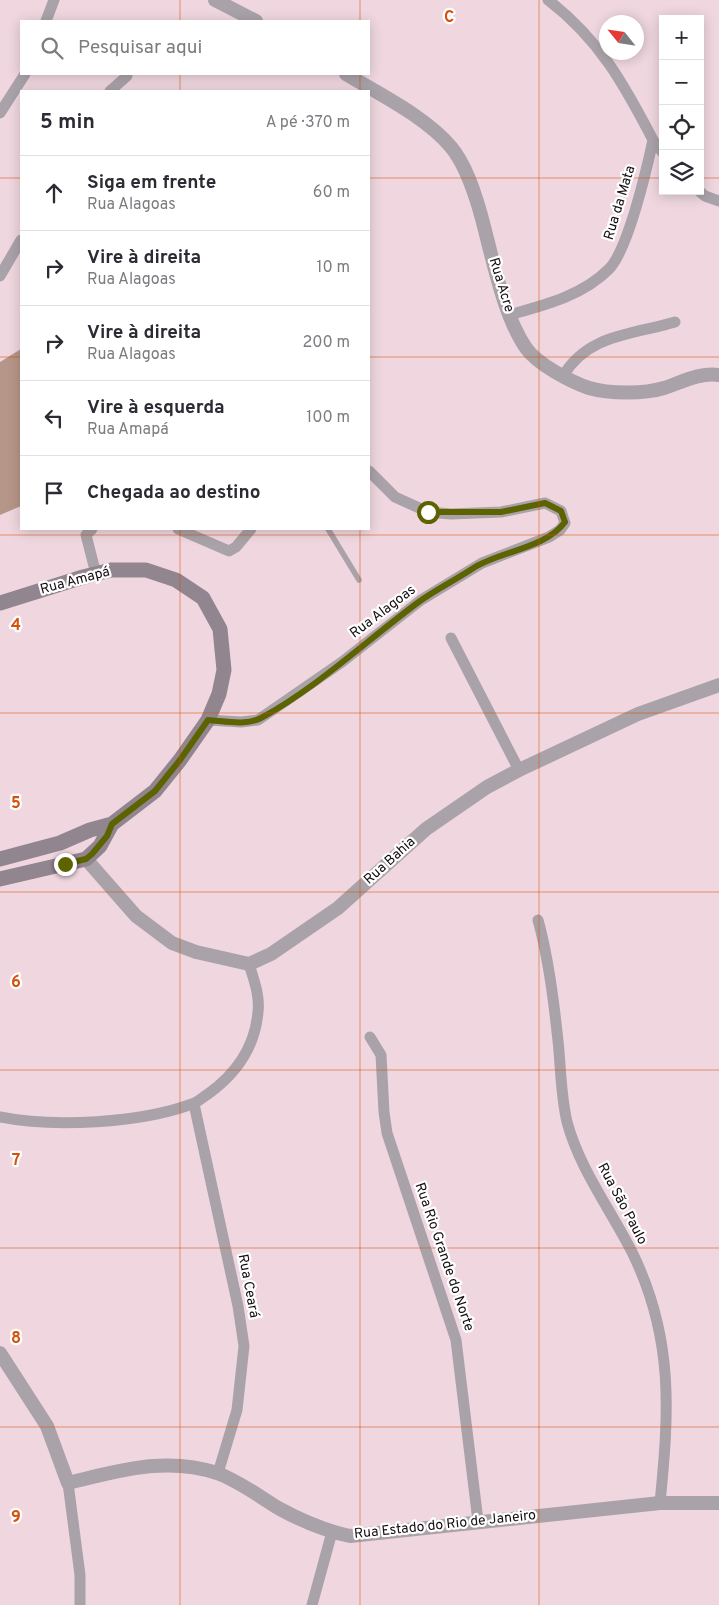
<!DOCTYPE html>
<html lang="pt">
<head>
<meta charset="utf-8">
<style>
	:root { --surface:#fff; --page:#f2f2f3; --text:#2b2b33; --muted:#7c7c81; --line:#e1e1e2 }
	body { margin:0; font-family:Overpass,sans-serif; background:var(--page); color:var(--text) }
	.controls { position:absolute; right:15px; top:15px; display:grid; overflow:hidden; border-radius:0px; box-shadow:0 2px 12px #0003 }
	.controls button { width:45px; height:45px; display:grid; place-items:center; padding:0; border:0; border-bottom:1px solid var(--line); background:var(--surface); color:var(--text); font:25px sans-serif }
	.compass { position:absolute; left:599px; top:15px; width:45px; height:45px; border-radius:50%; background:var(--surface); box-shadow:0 2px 12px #0003; rotate:300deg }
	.stop { position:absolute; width:15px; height:15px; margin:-11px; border:4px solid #5c6300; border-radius:50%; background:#fff }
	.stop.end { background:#5c6300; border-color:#fff; box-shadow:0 1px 5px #0008 }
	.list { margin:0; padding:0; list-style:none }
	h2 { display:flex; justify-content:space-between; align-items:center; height:65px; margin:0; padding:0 20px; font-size:21px }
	h2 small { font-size:16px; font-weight:400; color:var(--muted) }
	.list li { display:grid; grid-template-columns:32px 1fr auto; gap:15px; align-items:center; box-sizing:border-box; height:75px; padding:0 20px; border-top:1px solid var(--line) }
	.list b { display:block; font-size:19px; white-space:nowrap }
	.list p { margin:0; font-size:16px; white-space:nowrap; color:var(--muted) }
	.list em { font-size:16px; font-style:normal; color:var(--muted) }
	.icon { flex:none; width:28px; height:28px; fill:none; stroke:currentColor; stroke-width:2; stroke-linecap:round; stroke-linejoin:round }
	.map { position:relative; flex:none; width:719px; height:1605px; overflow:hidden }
	.search { position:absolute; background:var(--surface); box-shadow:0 2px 12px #0003; left:20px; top:20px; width:350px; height:55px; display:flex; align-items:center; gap:12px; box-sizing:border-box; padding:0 18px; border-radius:0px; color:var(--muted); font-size:19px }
	.panel { position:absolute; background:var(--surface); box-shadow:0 2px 12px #0003; left:20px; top:90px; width:350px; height:440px; border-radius:0px }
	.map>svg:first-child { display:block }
	.forest { fill:#b69688 }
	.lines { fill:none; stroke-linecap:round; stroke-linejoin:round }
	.service { stroke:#aaa2a9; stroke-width:5.5 }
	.minor { stroke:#aaa2a9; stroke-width:11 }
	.tertiary { stroke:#aaa2a9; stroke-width:14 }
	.secondary { stroke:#91858f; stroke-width:15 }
	.route { stroke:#5c6300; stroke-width:6 }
	.grid { fill:none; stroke:#d3520c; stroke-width:1; stroke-opacity:0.55 }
	.labels { text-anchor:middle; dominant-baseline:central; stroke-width:4.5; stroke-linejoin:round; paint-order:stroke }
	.street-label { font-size:14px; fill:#160e11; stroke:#fff }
	.grid-label { font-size:16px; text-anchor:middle; font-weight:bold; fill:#d3520c; stroke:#fff; stroke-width:4.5; stroke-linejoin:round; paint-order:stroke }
</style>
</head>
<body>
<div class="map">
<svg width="719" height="1605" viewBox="0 0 719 1605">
	<rect width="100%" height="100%" fill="#f0d7df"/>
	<!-- forest -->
	<path class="forest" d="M21,349v157l-21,9v-153z"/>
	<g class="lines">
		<!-- service -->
		<path class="service" d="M328,529l31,51"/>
		<!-- minor -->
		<path class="minor" d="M548,0c51,39 76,84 105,140
			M46,21l8,-21
			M110,91l17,-15
			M0,113l25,-39
			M699,191l6,5 14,5
			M0,276l21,-36
			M509,315c36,-10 73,-19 100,-46 19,-19 38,-101 44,-129l10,13
			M563,376c25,-42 69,-41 112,-54
			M92,529l-6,6 10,39
			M178,529l51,22 7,-4 15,-18
			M451,638l68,132
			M208,720l33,2 17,-2 84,-58 79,-62 61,-37 67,-26 11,-7 5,-7 -4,-12 -16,-8 -44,9 -50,2 -23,-2 -33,-15 -26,-26
			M538,920c10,36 15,74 19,112 4,30 3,60 10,90 13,48 44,88 66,132 41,85 36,158 27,249
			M370,1037l11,18 3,57 3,21 69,207 22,181
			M194,1104l44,202 6,40 -7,64 -19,63
			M0,1117c54,11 140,6 192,-13 6,-2 11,-7 16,-10 28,-20 47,-47 50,-82 2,-16 -4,-32 -9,-48
			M68,1483l12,92v30
			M312,1605l20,-73"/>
		<!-- tertiary -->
		<path class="tertiary" d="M215,0l41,21
			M346,74c33,20 80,43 105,73 14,17 22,41 28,61 12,41 23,106 47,140 11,16 45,34 63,40 20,6 56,6 75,0 18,-6 36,-16 55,-13
			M86,859l50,57 36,27 24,9 53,12 22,-10 67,-46 88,-79 61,-42 32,-17 119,-56 81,-29
			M0,1353l47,73 21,57c50,-12 98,-27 149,-10 22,8 43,24 63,36 22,12 46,22 70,27l310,-33h59"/>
		<!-- secondary -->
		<path class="secondary" d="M0,603l83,-26 28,-7h35l30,10 27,18 17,31 4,41 -5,24 -11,26 -28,40 -25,31 -43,33 -22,6 -30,13 -60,16
			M0,879l86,-20 14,-13 12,-22"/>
	</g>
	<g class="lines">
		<!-- route -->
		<path class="route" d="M65,864l21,-5 6,-5 15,-18 5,-12 43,-33 25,-31 28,-40c16,1 38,6 53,-2 57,-31 106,-78 159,-117 17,-12 37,-22 55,-34 27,-16 71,-19 90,-45l-4,-11 -16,-8 -44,9h-73"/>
	</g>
	<!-- grid -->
	<path class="grid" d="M180,0v21M360,0v21M539,0v1605M180,74v17M360,74v17M0,178h21M369,178h294M700,178h19M0,357h21M369,357h350M180,529v1076M360,529v1076M0,535h719M0,713h719M0,892h719M0,1070h719M0,1248h719M0,1427h719"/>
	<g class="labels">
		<!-- street labels -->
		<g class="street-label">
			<text transform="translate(620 203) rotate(-73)">Rua da Mata</text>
			<text transform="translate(501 285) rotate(73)">Rua Acre</text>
			<text transform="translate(75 581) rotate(-15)">Rua Amapá</text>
			<text transform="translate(383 612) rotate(-37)">Rua Alagoas</text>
			<text transform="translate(390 861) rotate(-42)">Rua Bahia</text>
			<text transform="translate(622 1204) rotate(62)">Rua São Paulo</text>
			<text transform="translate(444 1257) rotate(71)">Rua Rio Grande do Norte</text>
			<text transform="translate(248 1286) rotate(79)">Rua Ceará</text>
			<text transform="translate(445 1525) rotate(-6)">Rua Estado do Rio de Janeiro</text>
		</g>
	</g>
	<g class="grid-label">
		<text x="449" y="22">C</text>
		<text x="16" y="630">4</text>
		<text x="16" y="808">5</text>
		<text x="16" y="987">6</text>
		<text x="16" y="1165">7</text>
		<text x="16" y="1343">8</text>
		<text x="16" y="1522">9</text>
	</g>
</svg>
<div class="controls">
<button>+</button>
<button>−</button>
<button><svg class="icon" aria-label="locate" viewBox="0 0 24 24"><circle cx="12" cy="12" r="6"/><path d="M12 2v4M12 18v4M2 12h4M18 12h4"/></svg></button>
<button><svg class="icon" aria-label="layers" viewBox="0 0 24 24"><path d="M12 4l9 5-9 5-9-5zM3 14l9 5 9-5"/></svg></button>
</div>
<svg class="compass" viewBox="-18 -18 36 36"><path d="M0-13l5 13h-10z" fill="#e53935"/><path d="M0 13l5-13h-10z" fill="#7c7c81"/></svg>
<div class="stop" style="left:428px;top:512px"></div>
<div class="stop end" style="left:65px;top:864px"></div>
<div class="search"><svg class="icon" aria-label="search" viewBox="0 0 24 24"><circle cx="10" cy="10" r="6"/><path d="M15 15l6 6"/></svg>Pesquisar aqui</div>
<section class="panel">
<h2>5 min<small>A pé · 370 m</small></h2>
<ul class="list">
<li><svg class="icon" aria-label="ahead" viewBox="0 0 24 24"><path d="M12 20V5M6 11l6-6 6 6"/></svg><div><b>Siga em frente</b><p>Rua Alagoas</p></div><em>60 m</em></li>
<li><svg class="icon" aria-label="right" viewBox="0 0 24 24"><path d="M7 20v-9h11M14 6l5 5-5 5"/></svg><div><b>Vire à direita</b><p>Rua Alagoas</p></div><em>10 m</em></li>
<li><svg class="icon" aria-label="right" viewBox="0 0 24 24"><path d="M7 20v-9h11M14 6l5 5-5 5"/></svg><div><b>Vire à direita</b><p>Rua Alagoas</p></div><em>200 m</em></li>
<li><svg class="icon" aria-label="left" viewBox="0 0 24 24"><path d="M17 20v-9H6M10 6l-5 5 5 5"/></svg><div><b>Vire à esquerda</b><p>Rua Amapá</p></div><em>100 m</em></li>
<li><svg class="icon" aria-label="arrive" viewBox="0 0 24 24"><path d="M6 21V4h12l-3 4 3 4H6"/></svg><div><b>Chegada ao destino</b></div></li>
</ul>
</section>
</div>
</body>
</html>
